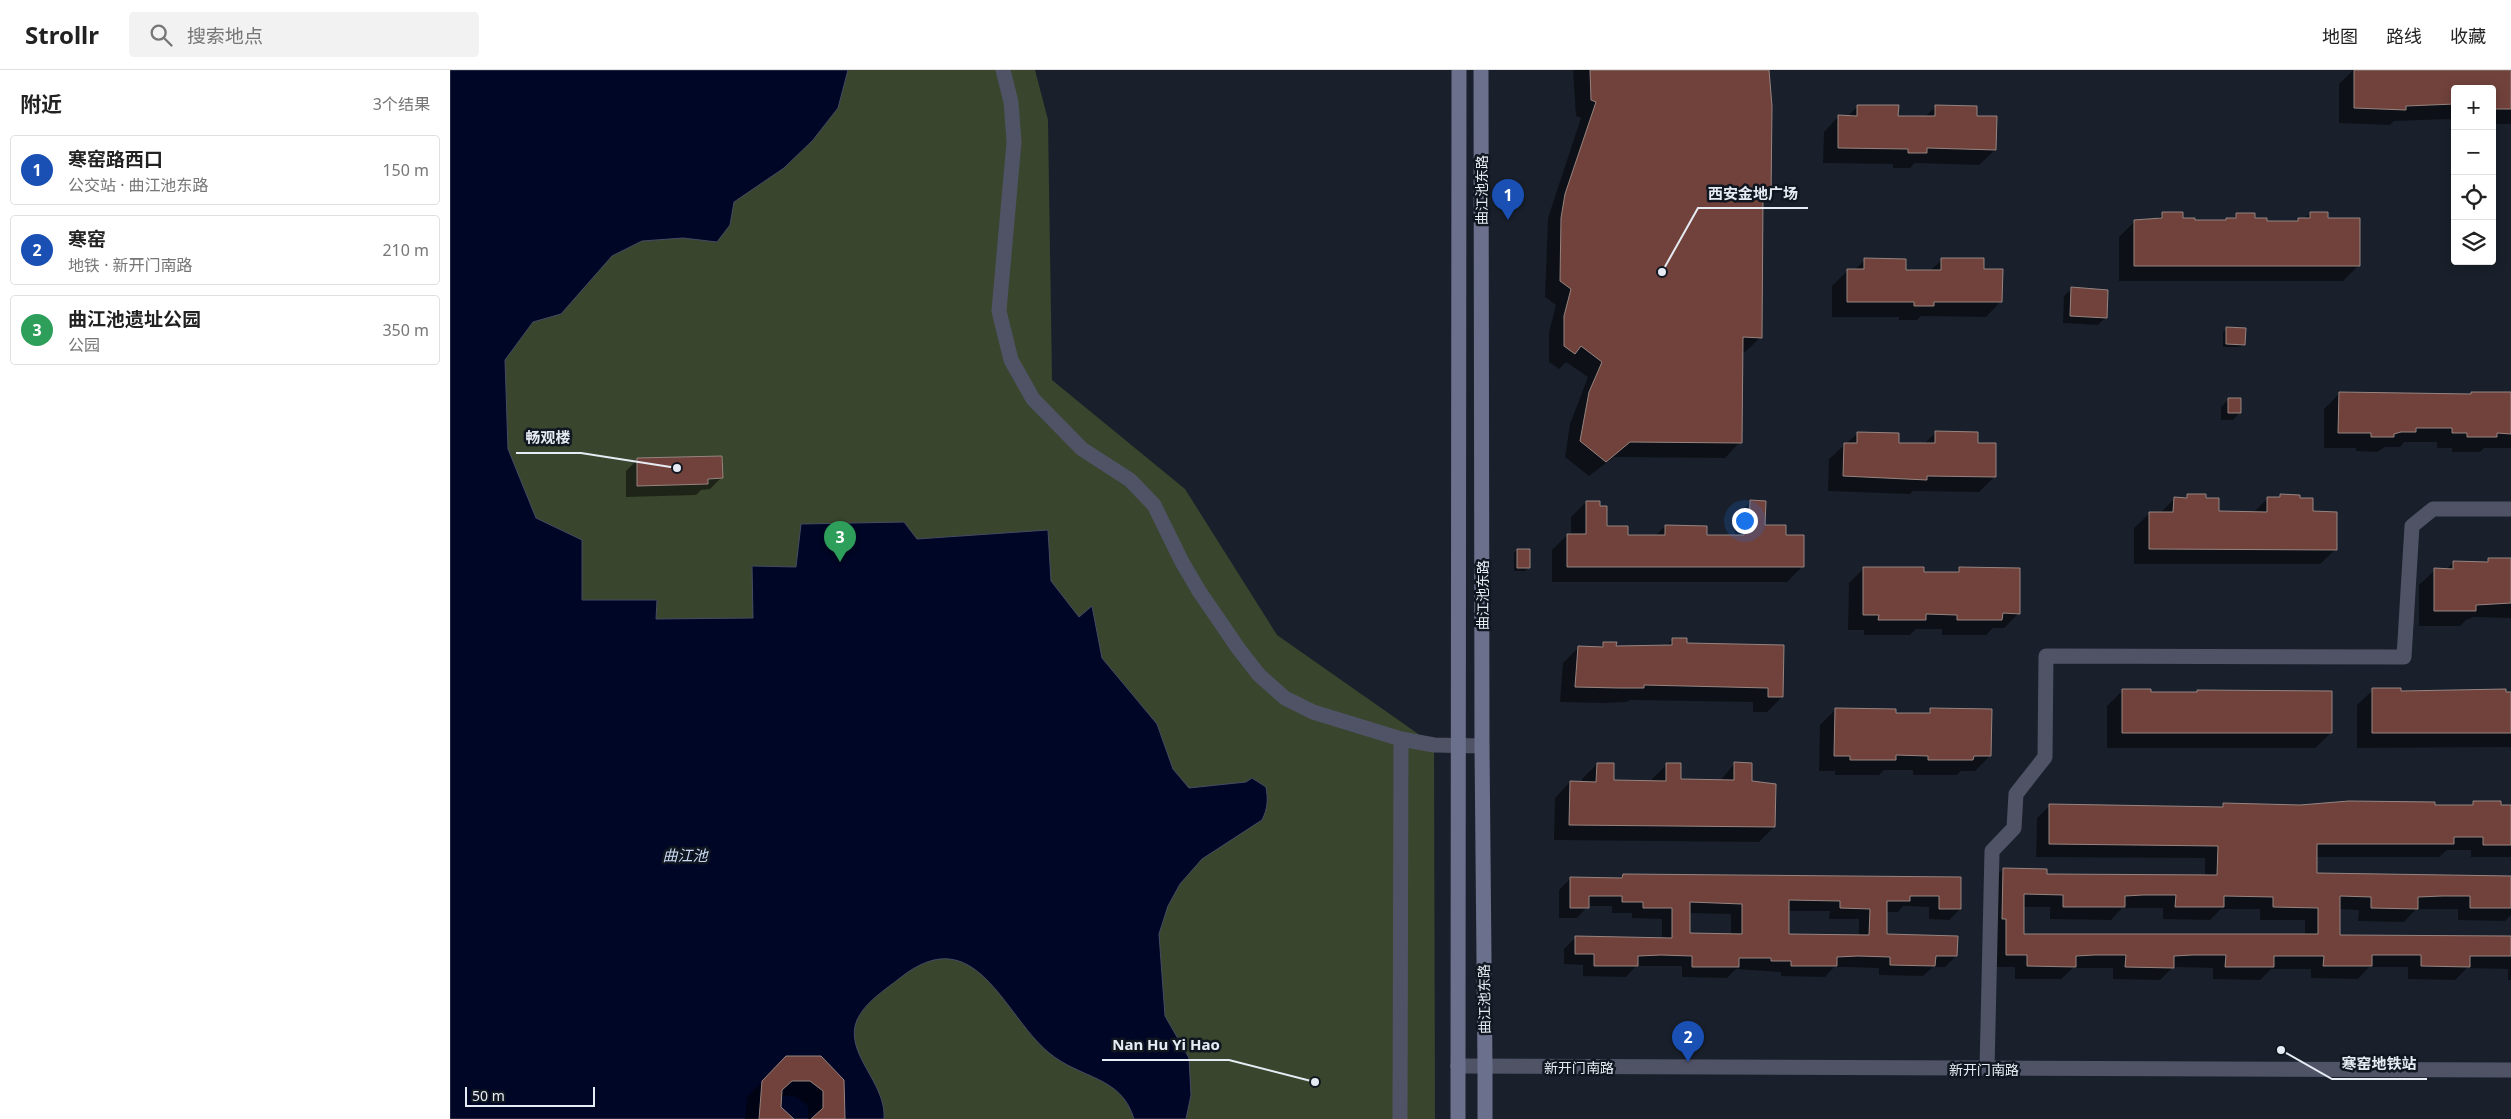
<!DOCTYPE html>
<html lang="zh">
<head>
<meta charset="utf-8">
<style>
	:root { --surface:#fff; --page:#f2f2f2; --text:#222; --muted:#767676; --line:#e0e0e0; --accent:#ea580c }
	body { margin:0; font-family:"Noto Sans","Noto Sans SC",sans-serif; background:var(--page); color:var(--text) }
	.controls { position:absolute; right:15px; top:15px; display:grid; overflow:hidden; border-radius:5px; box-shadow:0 2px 12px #0003 }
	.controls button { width:45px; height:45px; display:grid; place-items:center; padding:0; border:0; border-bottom:1px solid var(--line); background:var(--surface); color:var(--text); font:25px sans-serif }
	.scale { position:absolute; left:15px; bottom:12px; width:130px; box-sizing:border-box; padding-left:5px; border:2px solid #e7ecf4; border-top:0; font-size:14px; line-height:18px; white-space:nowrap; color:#e7ecf4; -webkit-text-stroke:4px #101721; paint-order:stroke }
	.you { position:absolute; left:1294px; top:450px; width:18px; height:18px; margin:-12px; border:4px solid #fff; border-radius:50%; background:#1a73e8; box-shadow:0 0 0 8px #1a73e833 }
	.badge { display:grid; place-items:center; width:32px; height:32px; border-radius:50%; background:var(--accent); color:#fff; font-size:16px; font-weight:700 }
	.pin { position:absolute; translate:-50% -41px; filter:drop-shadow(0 1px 2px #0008) }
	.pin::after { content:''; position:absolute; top:26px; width:18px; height:15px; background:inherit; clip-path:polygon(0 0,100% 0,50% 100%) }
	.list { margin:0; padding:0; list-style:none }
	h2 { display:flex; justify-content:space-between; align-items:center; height:65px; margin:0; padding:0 20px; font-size:21px }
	h2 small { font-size:16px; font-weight:400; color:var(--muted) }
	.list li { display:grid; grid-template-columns:32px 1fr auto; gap:15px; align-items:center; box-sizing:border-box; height:70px; margin:0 10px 10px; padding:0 10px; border:1px solid var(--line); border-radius:5px }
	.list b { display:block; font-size:19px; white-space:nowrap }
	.list p { margin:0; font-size:16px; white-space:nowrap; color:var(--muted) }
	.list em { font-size:16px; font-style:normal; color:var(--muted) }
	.icon { flex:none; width:28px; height:28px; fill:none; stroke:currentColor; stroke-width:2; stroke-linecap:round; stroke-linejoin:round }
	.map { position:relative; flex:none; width:2061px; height:1049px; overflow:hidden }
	header { display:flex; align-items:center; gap:30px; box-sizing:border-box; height:70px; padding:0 25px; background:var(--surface); border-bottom:1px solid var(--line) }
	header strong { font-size:24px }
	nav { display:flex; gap:28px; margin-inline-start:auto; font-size:18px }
	.search { width:350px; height:45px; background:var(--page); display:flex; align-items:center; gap:12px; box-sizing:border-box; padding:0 18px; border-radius:5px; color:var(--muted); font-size:19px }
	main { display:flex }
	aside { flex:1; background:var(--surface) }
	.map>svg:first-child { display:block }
	.green { fill:#39452c }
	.water { fill:#000625; stroke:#454b63 }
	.shadow { fill:#0007; fill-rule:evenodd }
	.building { fill:#71423b; stroke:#968481; fill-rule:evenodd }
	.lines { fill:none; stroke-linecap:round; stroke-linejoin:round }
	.minor { stroke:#505366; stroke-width:15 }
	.tertiary { stroke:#505366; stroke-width:15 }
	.secondary { stroke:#6b708d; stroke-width:15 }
	.secondary-bridge { stroke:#6b708d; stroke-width:15 }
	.labels { text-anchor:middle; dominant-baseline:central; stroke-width:5; stroke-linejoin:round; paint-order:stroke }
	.street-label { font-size:14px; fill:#e7ecf4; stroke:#101721 }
	.water-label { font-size:15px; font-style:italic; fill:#cbdaf4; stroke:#101721 }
	.leader { fill:none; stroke:#e7ecf4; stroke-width:2 }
	.callout-dot { fill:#e7ecf4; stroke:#101721; stroke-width:2 }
	.callout-label { font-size:15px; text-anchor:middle; font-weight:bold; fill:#e7ecf4; stroke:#101721; stroke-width:5; stroke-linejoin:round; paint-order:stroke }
</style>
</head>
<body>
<header>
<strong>Strollr</strong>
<div class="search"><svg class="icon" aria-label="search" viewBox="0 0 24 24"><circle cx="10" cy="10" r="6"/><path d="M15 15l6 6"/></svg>搜索地点</div>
<nav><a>地图</a><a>路线</a><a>收藏</a></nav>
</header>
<main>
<aside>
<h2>附近<small>3个结果</small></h2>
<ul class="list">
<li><span class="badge" style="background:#1a4fb4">1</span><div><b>寒窑路西口</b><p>公交站 · 曲江池东路</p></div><em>150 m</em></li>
<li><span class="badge" style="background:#1a4fb4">2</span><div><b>寒窑</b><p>地铁 · 新开门南路</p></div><em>210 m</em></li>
<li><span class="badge" style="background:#2e9e5b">3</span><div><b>曲江池遗址公园</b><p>公园</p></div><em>350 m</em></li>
</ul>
</aside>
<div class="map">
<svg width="2061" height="1049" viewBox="0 0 2061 1049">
	<rect width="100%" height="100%" fill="#19202b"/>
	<!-- green -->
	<path class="green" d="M0,0h585l13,50 4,260 133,109 92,146 157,110 1,374h-985z"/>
	<!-- water -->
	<path class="water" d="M0,0h398l-10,38 -25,32 -29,28 -50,34 -4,23 -13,17 -34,-4 -41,3 -30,15 -51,58 -28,8 -28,38 3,89 28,69 46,22v60h75l-1,19 97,-1 -1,-52 44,1 5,-43 103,-2 13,17 131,-9 3,51 28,36 13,-11 10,52 55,66 16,45 16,19 57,-6 6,-4 14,9c2,12 2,21 -4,33l-60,39 -22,25 -12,22 -9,28 6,82 24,42 2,37 -5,24h-52c-13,-44 -53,-39 -86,-67 -45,-38 -73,-134 -148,-74 -15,12 -35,24 -43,42 -14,33 30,63 27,99h-434z"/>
	<!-- shadow -->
	<path class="shadow" d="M1123,0h194l3,126 -8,8 -1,133 -16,15h-4l-1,90 -15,16 -111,-1 -25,19 -24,-19 5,-33 18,-47 -22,-15 -7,7 -10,-7v-30l7,-27 -11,-8 3,-79 33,-100 -5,-2z
		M1903,0h158v54h-19v-35h-37v32h-5v-2l-56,2 -4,4 -51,-2v-39z
		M1408,36l39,11h28l11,-11 40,11 19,33 -16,15 -64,-2 -5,5h-17v-4l-70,-1 1,-31 15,-16 8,1z
		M1713,143l31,8 30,1 7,-2 6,-6 28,8h30l3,-3h6l6,-6 17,6 31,47 -15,15h-224v-44l16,-16 22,-2z
		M1415,190l40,11h25l12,-11 40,10 19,31 -15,16 -65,-1 -4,4h-18v-3h-67v-31l16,-16h6z
		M1622,218l34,29 -8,8 -35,-2 1,-27z
		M1777,258l17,16 -3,3h-18v-15z
		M2021,323h40v55h-27l-4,4h-28v-4h-15v-6h-33l-4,5h-15l-8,5 -21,-1v-3h-32v-39l15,-15 130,2z
		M1779,329l11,13 -7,8h-12v-13z
		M1486,362l40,12 18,33 -15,15 -66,-1 -3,3 -82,-3 1,-32 29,-26 39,11h27z
		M187,390l84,18 -11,11 -9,1 -5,5 -70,2v-26z
		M1738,425l17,4 13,13 35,1 15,-15 31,1 13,13 24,37 -16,15h-186v-36l16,-15h10l14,-14h10z
		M1136,432l19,25 22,9h28l10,-10 40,10h30v-19l15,-15 14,24 21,10 17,31 -15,15h-235v-32l15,-15h4v-18z
		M1067,480l12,17 -4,4h-11v-18z
		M2039,489l22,1v58l-37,-1 -8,3 -6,6h-41v-41l16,-15h11l7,-8 31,1z
		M1414,498l59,5h32l5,-5 59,45 -15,15h-11l-7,7h-44v-6h-26l-6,6h-46v-5h-16l1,-47z
		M1223,569l12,6 98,2 -1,50 -15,15h-14v-10l-123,-2 -3,2 -24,1 -43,-1 3,-39 15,-15h21l5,-5 11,4 51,-1z
		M1673,620l27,3 181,40 -16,15h-208v-42z
		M1923,620l138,3v54l-154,1v-43z
		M1481,639l59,47 -15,15h-14l-4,4h-44v-5h-29l-5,5h-44v-4h-16l1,-46 15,-15 60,4h31z
		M1285,693l16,19 23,45 -15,15 -205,-2 1,-42 15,-16h12v-3l15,-15 16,17 39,1v-3l15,-15 12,16 41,1z
		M1929,733l91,3 4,-3 37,3v51h-40v-7h-24l-8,7h-124v17l196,3v38l-6,6 -47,-1v-11h-42l-12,13 -46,-1 1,-11 -20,-1 -1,27 173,1v43h-3v-11l-41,-1 -12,12 -47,-1v-12h-39l-11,12 -47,-1v-9h-40l-11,11 -47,-1v-11l-35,-1 -6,1 -12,12 -47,-1v-11h-40l-12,11h-46v-12h-22l-3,-85 13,-13 42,6 160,1v-18l-169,-1 1,-39 13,-13 169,3 5,-4 76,2zM1573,837h27v12l61,1 11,-12h41v11l47,1 11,-11h39v11h45v16l-283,-1z
		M1173,805l337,3v31l-11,11 -20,-1v-12l-26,-1 -5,6h-12v24l70,20 -11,11h-12l-10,9 -44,-1v-7l-33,-1h-12l-9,10 -44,-1v-4l-45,-3 -9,9 -45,-1v-11h-46l-10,11 -43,-1v-11l-19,-1v-15l11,-11 87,1v-20l-30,-1v-5h-20v-7h-24l-11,12h-18v-28l11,-11h49zM1338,841h42l-1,8h30v17l-71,-1zM1238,843l43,1v21l-43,-1z
		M337,987h33l20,62h-32v-13l-13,-10h-15v11l13,12h-48l2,-22z"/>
	<!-- building -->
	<path class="building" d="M1140,0h179l3,36 -1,91h-8l-1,141 -19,-1 -1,106 -112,-1 -24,20 -26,-21 9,-49 13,-30 -21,-16 -6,8 -11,-8v-30l7,-27 -11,-8 1,-63 4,-24 31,-92 -5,-2z
		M1904,0h157v39h-19v-20h-37v15l-49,2v4l-52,-2z
		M1407,35h42l-1,11h37v-11l42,1v10h20l-1,34 -69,-2v5h-19v-4l-70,-1v-33l19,1z
		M1712,142h21v6h12v2h31v-2h10v-5h19v5h12v3h31v-3h12v-6h18v6h32v48h-226v-46l28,-2z
		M1414,188l42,1v11h35v-12h43v11h19l-1,33h-68v4h-20v-4h-67v-33h17z
		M1621,217l37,3 -1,28 -37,-2z
		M1776,257l20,1 -1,17 -19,-1z
		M1889,322l132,2v-2h40v42l-14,-1v4h-30v-4h-15v-5h-36v4h-15l-7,2v3h-23v-4h-33z
		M1778,328h13v15h-13z
		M1485,361l43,1v11h18v34l-69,-1v4l-84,-4 1,-33h13v-11l42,1v10h36z
		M272,386l1,22 -15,1v5l-71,2v-28z
		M1737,424h19v4h13v13l48,1v-15h13v-3l20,1v3h13v13l24,1v38l-188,-1v-37h24l1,-15 13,1z
		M1300,430l16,1 -1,24h21v10h18v32h-237v-33h19v-33h14v5h7v20h21v9h37v-10l42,1v9h37v-10h5z
		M1067,479h13v19h-13z
		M2038,488h23v45l-35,2v6h-42v-43l19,1v-8l35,1z
		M1413,497h61v5h35v-5l61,1v46l-17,-1 -1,7h-45v-5l-31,-1v6h-48l1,-5h-16z
		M1222,568h15v5l97,2 -1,52h-15v-9l-124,-3v3h-25l-44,-1 3,-41 25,1v-5h14l-1,4 56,-1z
		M1922,618h29v3l105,-2v3h5v41h-139z
		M1672,619h29v3h46v-2l135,1v42h-210z
		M1385,638l61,1v4h34v-5l62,1 -1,47h-17l-1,4h-45v-4l-32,-1v5h-46v-4h-16z
		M1284,692l18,1v18l24,3 -1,43 -206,-2 1,-44 26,1 1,-19h17v17l52,1v-18h15v16l53,1z
		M1899,731l86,1v3h38v-4h28v4h10v40h-28v-8h-29v7h-137v29l194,3v32h-41v-12h-28l-24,1v12l-47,-1v-11l-31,-1v39l171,1v20h-41v11l-49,-1v-11h-49v11h-49l1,-10h-50v11h-49l1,-12h-34l-18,1v12l-49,-1 1,-12h-32l-18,1v11l-49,-1v-11h-21v-36h-4l1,-51 44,1v5l170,1 1,-29 -169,-2v-40l174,3v-4l77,2zM1574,824l39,1v12h62v-11l18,-1h33l-1,12h49v-11l49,1v10l45,1v26h-294z
		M1173,804l338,3v32h-22v-13h-29v5h-23v33l71,2 -1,20h-21l-1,10 -45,-1v-8l-32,-1 -21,1v9h-46v-5h-20v-3h-32v9h-47v-11l-31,-1 -23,1v10h-44v-12h-19v-18l97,2v-30h-29v-6h-21v-6h-33v12h-19v-31l52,1zM1339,830l51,1v7l30,1 -1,26 -80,-1zM1240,832l52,2v30l-52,-1z
		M336,986h35l23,24 1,39h-34l12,-11v-17l-13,-10h-18l-10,9 -1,17 13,12h-35l3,-38z"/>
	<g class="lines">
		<!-- minor -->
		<path class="minor" d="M553,0l8,32 3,40 -15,169 12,49 22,39 49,50 48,31 24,25 28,57 17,29 39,57 21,27 26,23 28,14 88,27 33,6 48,1
			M1537,999l5,-218 22,-23 2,-34 29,-37 1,-101 358,1 8,-131 21,-17h78
			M950,1049l1,-380"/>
		<!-- tertiary -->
		<path class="tertiary" d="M1008,996l1053,4"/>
		<!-- secondary -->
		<path class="secondary" d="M1031,0l1,676 3,320
			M1008,996l1,-996"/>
		<!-- secondary-bridge -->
		<path class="secondary-bridge" d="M1008,996v53
			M1035,996v53"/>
	</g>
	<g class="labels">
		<!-- street labels -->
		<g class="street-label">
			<text transform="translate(1031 120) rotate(-90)">曲江池东路</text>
			<text transform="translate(1032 525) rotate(-90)">曲江池东路</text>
			<text transform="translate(1034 929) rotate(-91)">曲江池东路</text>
			<text x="1129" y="997">新开门南路</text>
			<text x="1534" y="999">新开门南路</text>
		</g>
		<!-- water labels -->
		<g class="water-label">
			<text x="235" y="785">曲江池</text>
		</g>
	</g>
	<!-- callouts -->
	<path class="leader" d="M1212 202L1248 138H1358M227 398L131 383H66M865 1012L779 990H652M1831 980L1882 1009H1977"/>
	<g class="callout-dot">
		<circle cx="1212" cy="202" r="5"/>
		<circle cx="227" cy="398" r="5"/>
		<circle cx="865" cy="1012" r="5"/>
		<circle cx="1831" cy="980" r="5"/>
	</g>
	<g class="callout-label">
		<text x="1303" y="129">西安金地广场</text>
		<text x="98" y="373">畅观楼</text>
		<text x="716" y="980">Nan Hu Yi Hao</text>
		<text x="1929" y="999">寒窑地铁站</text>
	</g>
</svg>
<div class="controls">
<button>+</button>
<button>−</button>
<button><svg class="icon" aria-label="locate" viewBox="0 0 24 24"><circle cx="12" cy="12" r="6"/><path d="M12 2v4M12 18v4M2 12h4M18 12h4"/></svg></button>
<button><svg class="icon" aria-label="layers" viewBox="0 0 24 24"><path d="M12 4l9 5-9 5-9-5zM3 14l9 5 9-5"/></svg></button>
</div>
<div class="scale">50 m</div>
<div class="you"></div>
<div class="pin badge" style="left:1058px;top:150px;background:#1a4fb4">1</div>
<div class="pin badge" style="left:1238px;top:992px;background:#1a4fb4">2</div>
<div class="pin badge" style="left:390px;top:492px;background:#2e9e5b">3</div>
</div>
</main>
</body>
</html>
